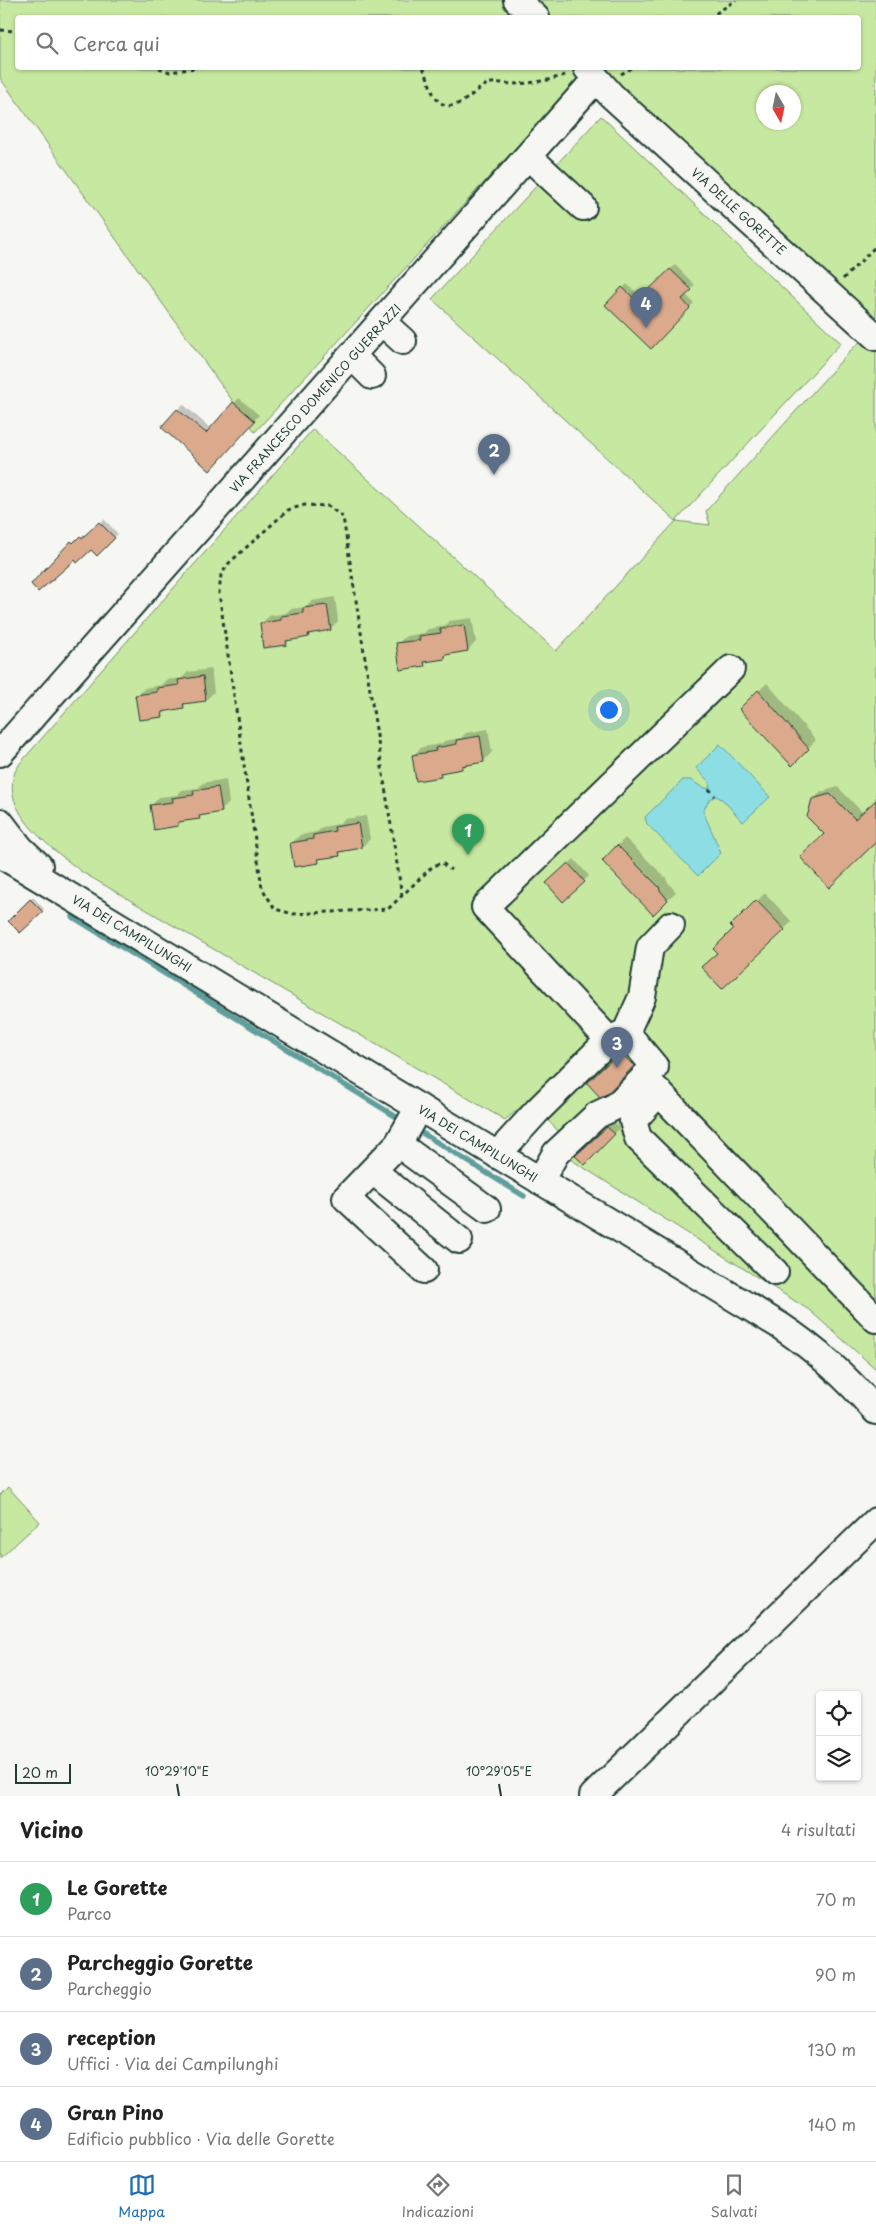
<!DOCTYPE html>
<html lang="it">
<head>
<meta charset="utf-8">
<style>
	:root { --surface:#fff; --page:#f6f6f6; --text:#222; --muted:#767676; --line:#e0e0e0; --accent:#1f6fb2 }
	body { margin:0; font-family:"Playpen Sans",sans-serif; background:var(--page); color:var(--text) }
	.controls { position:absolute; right:15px; bottom:15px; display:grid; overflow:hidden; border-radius:5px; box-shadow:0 1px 4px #0004 }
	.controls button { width:45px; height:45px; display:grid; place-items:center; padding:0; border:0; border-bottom:1px solid var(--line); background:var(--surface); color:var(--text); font:25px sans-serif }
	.compass { position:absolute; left:756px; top:85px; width:45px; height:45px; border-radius:50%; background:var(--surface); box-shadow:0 1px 4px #0004; rotate:171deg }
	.scale { position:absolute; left:15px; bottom:12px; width:56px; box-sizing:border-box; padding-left:5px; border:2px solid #1f3d34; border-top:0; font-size:14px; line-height:18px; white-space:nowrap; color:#1f3d34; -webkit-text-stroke:4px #f6f6f2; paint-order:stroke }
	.you { position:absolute; left:608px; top:709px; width:18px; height:18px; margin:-12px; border:4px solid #fff; border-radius:50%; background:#1a73e8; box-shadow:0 0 0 8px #1a73e833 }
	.badge { display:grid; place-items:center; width:32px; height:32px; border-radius:50%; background:var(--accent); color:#fff; font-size:16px; font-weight:700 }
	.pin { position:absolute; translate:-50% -41px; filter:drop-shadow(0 1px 2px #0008) }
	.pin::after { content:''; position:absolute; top:26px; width:18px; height:15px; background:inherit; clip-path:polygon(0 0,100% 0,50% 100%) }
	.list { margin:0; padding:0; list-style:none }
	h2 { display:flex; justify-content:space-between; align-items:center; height:65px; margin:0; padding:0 20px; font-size:21px }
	h2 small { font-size:16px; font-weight:400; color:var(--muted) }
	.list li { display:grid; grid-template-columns:32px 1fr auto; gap:15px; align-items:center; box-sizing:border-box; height:75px; padding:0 20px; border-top:1px solid var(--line) }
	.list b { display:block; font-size:19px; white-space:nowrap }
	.list p { margin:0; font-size:16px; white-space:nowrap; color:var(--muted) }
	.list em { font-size:16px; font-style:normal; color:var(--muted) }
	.icon { flex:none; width:28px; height:28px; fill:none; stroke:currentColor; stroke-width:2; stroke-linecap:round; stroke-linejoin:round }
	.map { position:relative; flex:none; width:876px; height:1796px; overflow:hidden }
	.search { position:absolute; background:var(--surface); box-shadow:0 1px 4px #0004; left:15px; right:15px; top:15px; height:55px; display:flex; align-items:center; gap:12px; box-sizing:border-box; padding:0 18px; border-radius:5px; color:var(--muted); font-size:19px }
	.sheet { height:365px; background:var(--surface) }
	nav { display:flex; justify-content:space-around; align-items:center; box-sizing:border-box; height:70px; border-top:1px solid var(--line); background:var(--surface); font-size:14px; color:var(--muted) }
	nav a { display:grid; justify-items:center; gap:2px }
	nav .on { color:var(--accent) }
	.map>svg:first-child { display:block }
	.green { fill:#c7e8a0; stroke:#73926a; fill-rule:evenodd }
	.water { fill:#8ddee4; stroke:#619e9e }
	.shadow { fill:#0003 }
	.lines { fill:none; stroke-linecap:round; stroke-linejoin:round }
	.stream { stroke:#619e9e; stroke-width:5.5 }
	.building { fill:#dbaa8d; stroke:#1f3d34 }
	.minor-casing { stroke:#1f3d34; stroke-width:30 }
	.path { stroke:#1f3d34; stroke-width:3; stroke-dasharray:4 4; stroke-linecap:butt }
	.minor { stroke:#f6f6f2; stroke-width:26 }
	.ticks { fill:none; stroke:#1f3d34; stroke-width:2 }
	.labels { text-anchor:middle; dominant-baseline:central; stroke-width:4; stroke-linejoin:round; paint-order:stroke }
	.street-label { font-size:12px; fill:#1f3d34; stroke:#f6f6f2 }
	.ticks-label { font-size:12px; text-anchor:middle; fill:#1f3d34; stroke:#f6f6f2; stroke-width:4; stroke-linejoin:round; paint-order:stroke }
</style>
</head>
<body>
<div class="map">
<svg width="876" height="1796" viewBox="0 0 876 1796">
	<rect width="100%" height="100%" fill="#f6f6f2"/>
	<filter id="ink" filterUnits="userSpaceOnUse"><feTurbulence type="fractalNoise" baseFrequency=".02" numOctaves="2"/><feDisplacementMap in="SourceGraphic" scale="10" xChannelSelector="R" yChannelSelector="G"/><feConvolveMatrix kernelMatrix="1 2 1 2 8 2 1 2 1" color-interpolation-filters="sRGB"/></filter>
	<g filter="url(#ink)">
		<!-- green -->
		<path class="green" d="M0,0h876v326l-278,-258h260v-50h-840v50h571l-334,364 -255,-354zM764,92h30v30h-30z
			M601,116l240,227 -165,178 34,4 -4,-14 144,-160 14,-13 12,11v1020l-67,-59 -239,-151 2,-13 -43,-46 -24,20 -423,-248c-26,-21 -80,-57 -68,-97 1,-5 5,-10 8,-14l291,-332 243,222 120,-130 -244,-222z
			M8,1487l32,35 -40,36v-63z"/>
		<!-- water -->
		<path class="water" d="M720,744l50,53 -27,25 -20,-22 -7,-4 -7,4 -6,11 18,42 -23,23 -51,-52 -2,-7 38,-37h8l9,6 9,3 1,-6 -14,-15z"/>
		<!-- shadow -->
		<path class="shadow" d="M675,265l20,20 -10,9 9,9 -43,44 -44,-42 20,-21 15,14z
			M239,398l20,17 -44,49 -53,-37 21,-23 28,25z
			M104,519l14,15 -21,20 -6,-5 -59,35 44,-45 1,1 7,-6 2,2z
			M335,597l3,24 -8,8 -17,3 -5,4 -17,3 -5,5 -25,-20 8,-8 17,-3 4,-4 16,-2 6,-6z
			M472,618l4,24 -8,8 -19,3 -4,5 -17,2 -4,5 -27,-21 9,-8 18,-3 4,-4 17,-3 4,-5z
			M211,669l3,23 -8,8 -18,2 -5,5 -15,2 -6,7 -26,-20 9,-8 16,-3 5,-5 16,-2 6,-6z
			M767,683l49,57 -24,24 -52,-55z
			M488,729l4,23 -8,9 -39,10 -5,4 -27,-20 9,-8 19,-3 3,-3 17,-3 5,-5z
			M226,779l3,24 -8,8 -38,9 -5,5 -27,-19 8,-9 18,-2 5,-5 16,-2 5,-5z
			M838,787l25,26 13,-12v38l-51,-5 -12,-34 8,-8z
			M366,816l4,23 -8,8 -18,3 -5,5 -17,2 -4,5 -26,-19 8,-8 17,-3 5,-5 17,-3 5,-5z
			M625,838l42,41 -1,1 10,12 -23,21 -50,-52z
			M574,859l15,17 -26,24 -10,-22z
			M765,893l27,29 -8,7h-49l-3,-3z
			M33,897l11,12 -24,23 -11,-11z
			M626,1047l13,13 -33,33 -17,-10z
			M614,1122l6,6 -35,35 -2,-13z"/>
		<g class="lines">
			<!-- stream -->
			<path class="stream" d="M73,917l330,204
				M414,1128l110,68"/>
		</g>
		<!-- building -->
		<path class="building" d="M670,269l22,21 -10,9 8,9 -39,41 -46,-44 17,-18 15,14z
			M233,402l22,19 -45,50 -49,-44 16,-18 29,24z
			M99,522l16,16 -18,18 -6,-6 -14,13 -2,-3 -37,32 -7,-8 40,-43 2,2 7,-7 2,2z
			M327,605l4,25 -23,4 1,3 -23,4 1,4 -24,3 -3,-25 21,-3v-4l22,-3v-5z
			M464,625l4,26 -23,4v4l-21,3 1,4 -25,4 -4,-27 24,-3 -1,-4 22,-3 -1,-4z
			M203,676l3,25 -23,3 1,4 -22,4 1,5 -24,3 -4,-25 22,-3v-4l22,-3 -1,-5z
			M758,690l51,59 -17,17 -53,-57z
			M480,736l4,26 -22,4v3l-22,4 1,4 -25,4 -4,-26 24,-4 -1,-3 22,-4 -1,-4z
			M218,787l4,25 -23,4 1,3 -22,3v4l-24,4 -4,-25 23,-3 -1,-4 22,-3 -1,-4z
			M830,794l25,25 21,-19v42l-47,46 -29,-31 24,-23 -17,-17 5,-18z
			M358,823l4,25 -23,4 1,4 -22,3 1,4 -25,4 -4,-24 23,-4v-4l22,-4 -1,-4z
			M617,845l43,43 -1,1 9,11 -15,15 -51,-54z
			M568,863l17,19 -22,20 -17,-19z
			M30,899l13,13 -23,21 -12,-12z
			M756,900l29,30 -63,59 -21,-22 16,-14 -4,-4 20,-20 -3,-3z
			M620,1052l14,14 -27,28 -7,3 -13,-14z
			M607,1127l8,7 -30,31 -10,-9z"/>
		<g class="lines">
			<defs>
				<path id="minor" d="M517,0l19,18
					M587,68l24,27 265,242
					M528,156l55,51
					M382,322l21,19
					M352,356l20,20
					M0,753l587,-664 7,-4h7
					M0,822l20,26 19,18
					M0,854l779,471c39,26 67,52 97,86
					M626,1032l16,-35 8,-50 21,-22
					M609,1040l-124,-133 246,-238
					M644,1077l232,242
					M659,1092l-26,29 5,17 137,134
					M419,1107l-21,37 -52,54 78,72
					M398,1144l89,65
					M497,1155l41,-45 71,-70 17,-8 29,35 -39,39 -19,9 -41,38 -16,28
					M373,1171l86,69
					M593,1796l283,-275"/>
			</defs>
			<!-- minor casing -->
			<use href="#minor" class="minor-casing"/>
			<!-- path -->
			<path class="path" d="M709,18l27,-18
				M0,30l18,1
				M159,68l11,4 25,-4
				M423,68c7,10 7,30 20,36 14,8 32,-14 44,-20 9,-3 18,0 27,0 18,-1 36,-3 53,-10
				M621,74l11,-6
				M843,279l33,-33
				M709,789l6,7
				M402,896l-59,-379 -15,-11 -23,-1 -17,5 -59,53 -8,12 -2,18 43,295 13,21 18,5 95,-5 45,-43 9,-3 9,7"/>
			<!-- minor -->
			<use href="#minor" class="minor"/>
		</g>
	</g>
	<!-- ticks -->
	<path class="ticks" d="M177,1784l2,12M499,1784l2,12"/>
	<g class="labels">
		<!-- street labels -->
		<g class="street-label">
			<text transform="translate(739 211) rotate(42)">VIA DELLE GORETTE</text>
			<text transform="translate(315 398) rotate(-48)">VIA FRANCESCO DOMENICO GUERRAZZI</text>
			<text transform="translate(132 933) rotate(31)">VIA DEI CAMPILUNGHI</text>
			<text transform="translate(478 1143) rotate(31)">VIA DEI CAMPILUNGHI</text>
		</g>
	</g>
	<g class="ticks-label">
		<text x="177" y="1776">10°29'10"E</text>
		<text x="499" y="1776">10°29'05"E</text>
	</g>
</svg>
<div class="controls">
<button><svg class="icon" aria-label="locate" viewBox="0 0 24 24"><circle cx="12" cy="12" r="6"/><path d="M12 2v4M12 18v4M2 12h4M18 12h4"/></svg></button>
<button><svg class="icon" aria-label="layers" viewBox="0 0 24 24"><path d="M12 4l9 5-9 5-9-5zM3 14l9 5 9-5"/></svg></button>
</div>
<svg class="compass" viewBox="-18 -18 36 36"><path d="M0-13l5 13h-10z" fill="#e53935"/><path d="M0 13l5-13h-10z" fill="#767676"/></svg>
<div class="scale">20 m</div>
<div class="you"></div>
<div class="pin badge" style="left:468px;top:855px;background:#2e9e5b">1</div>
<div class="pin badge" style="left:494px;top:475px;background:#5c6f8a">2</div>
<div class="pin badge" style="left:617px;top:1068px;background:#5c6f8a">3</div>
<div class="pin badge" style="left:646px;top:328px;background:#5c6f8a">4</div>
<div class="search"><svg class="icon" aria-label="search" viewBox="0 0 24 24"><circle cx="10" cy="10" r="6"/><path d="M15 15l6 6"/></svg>Cerca qui</div>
</div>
<section class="sheet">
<h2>Vicino<small>4 risultati</small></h2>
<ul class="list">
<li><span class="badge" style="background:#2e9e5b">1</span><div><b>Le Gorette</b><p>Parco</p></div><em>70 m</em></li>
<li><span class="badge" style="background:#5c6f8a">2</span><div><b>Parcheggio Gorette</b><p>Parcheggio</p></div><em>90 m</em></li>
<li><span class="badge" style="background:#5c6f8a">3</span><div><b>reception</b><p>Uffici · Via dei Campilunghi</p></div><em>130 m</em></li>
<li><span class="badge" style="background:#5c6f8a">4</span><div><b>Gran Pino</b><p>Edificio pubblico · Via delle Gorette</p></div><em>140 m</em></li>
</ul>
</section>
<nav>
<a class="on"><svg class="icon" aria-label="map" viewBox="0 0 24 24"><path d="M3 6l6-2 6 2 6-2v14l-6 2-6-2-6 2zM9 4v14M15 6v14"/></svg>Mappa</a>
<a><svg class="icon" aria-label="directions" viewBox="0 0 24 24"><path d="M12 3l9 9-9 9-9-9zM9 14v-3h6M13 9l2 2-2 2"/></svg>Indicazioni</a>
<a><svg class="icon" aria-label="saved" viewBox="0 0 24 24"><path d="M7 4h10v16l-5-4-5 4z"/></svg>Salvati</a>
</nav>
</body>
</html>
